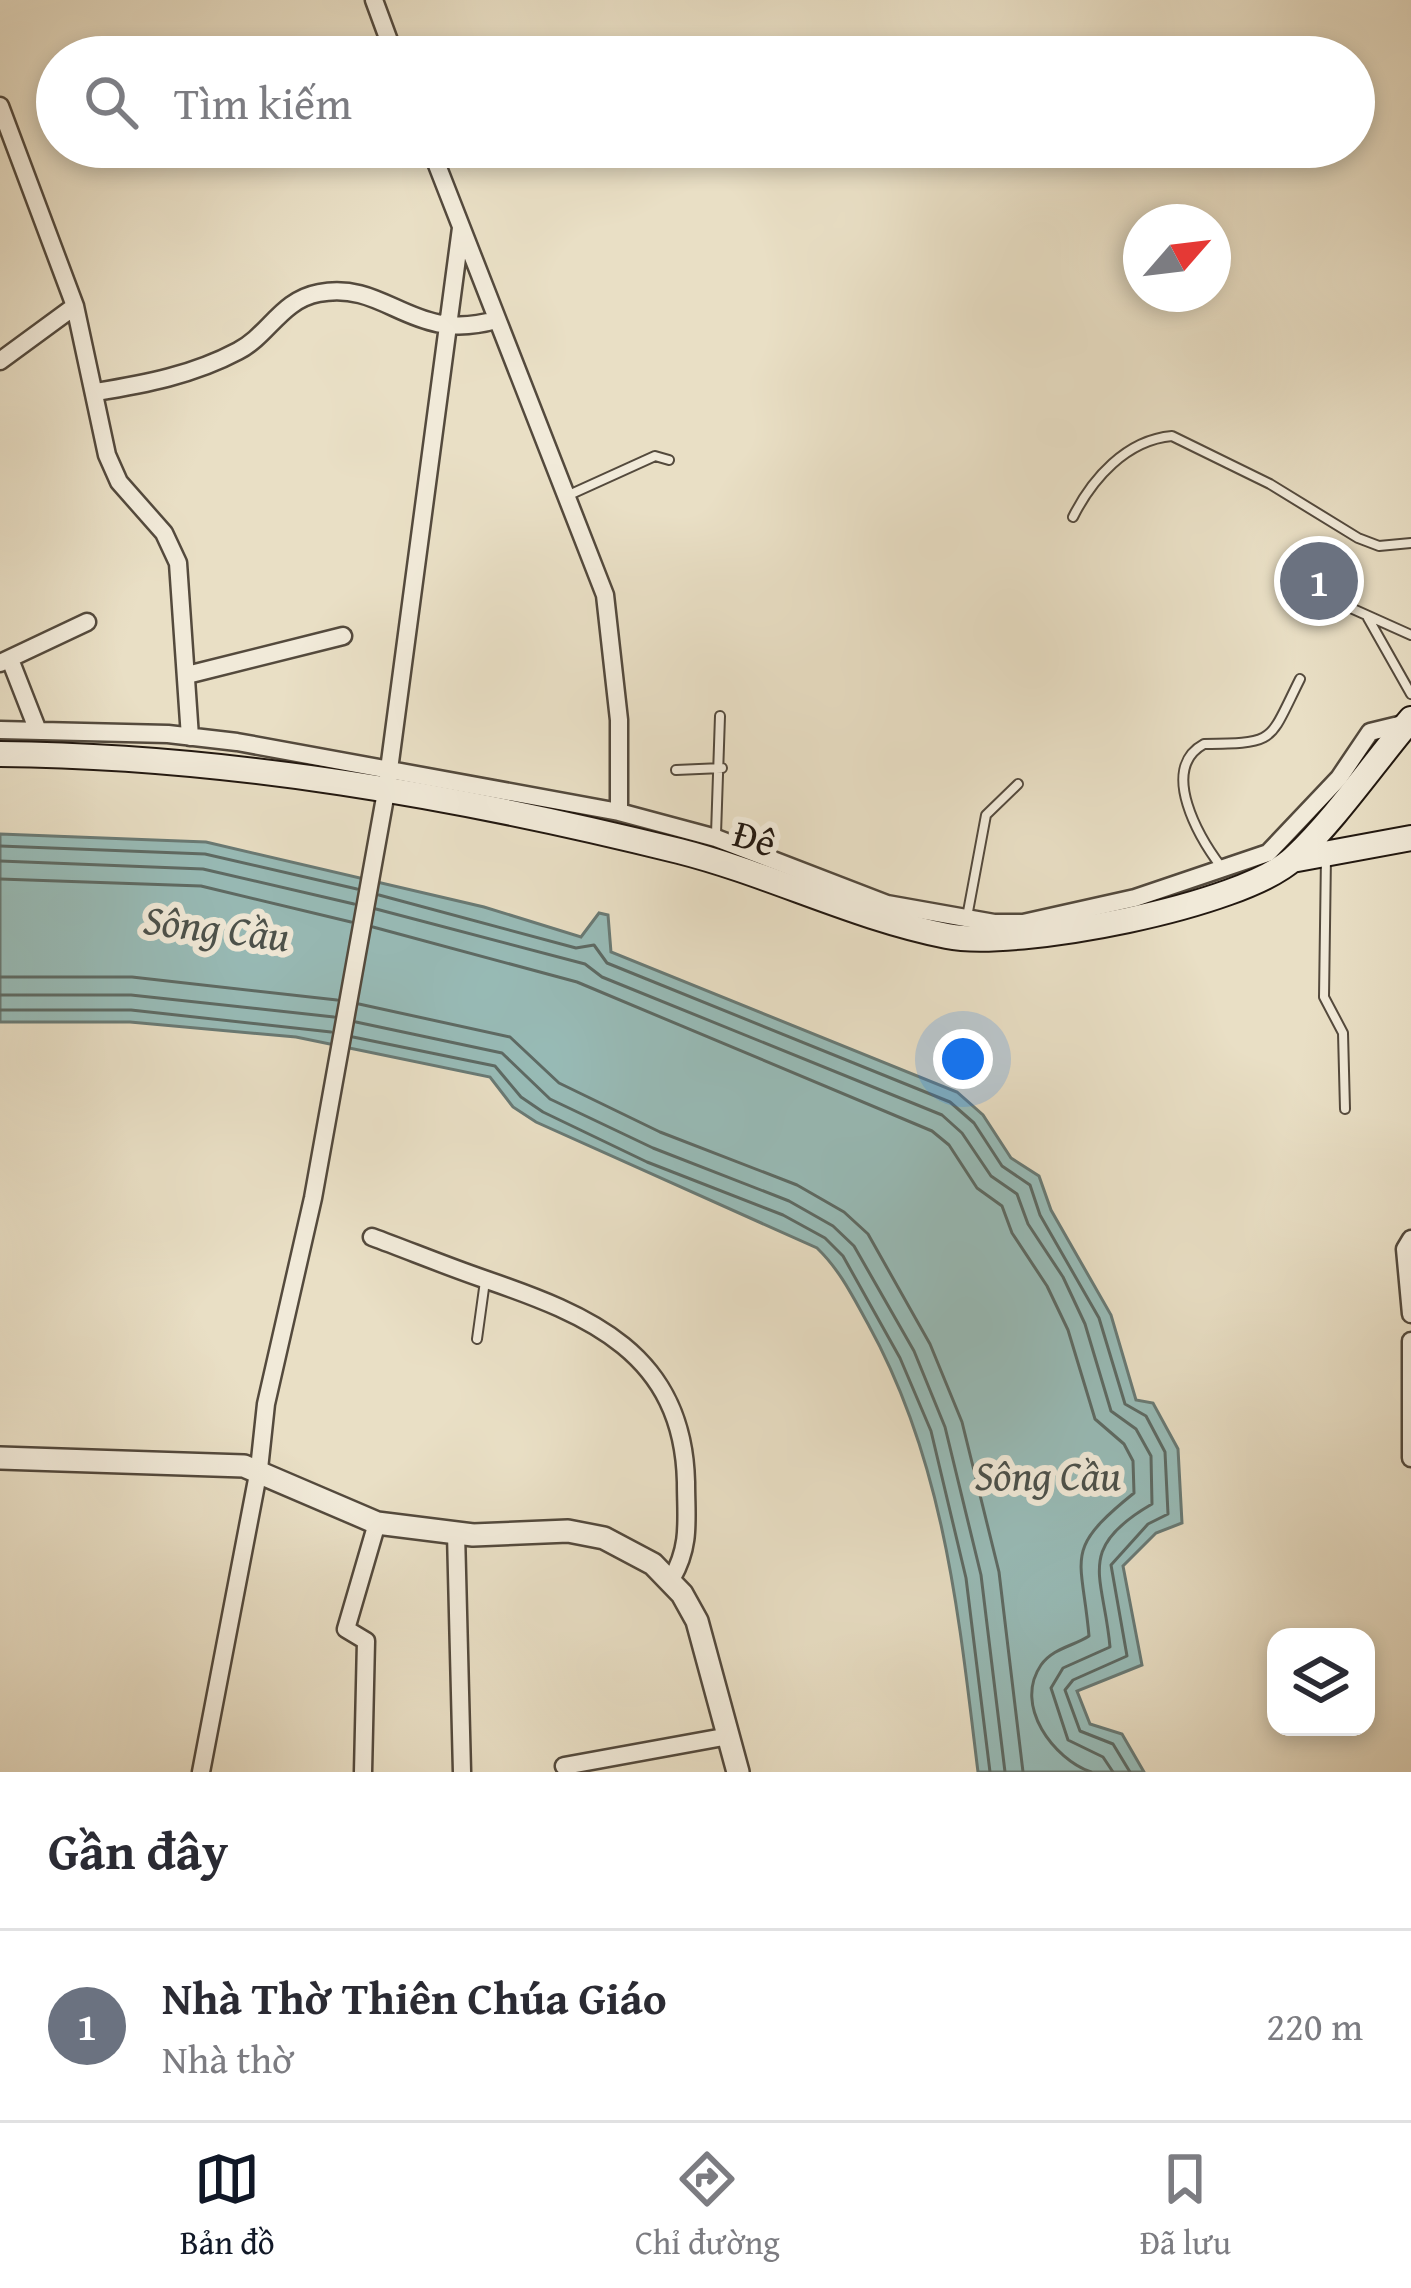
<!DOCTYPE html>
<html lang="vi">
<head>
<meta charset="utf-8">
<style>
	:root { --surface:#fff; --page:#f7f7f7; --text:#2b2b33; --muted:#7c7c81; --line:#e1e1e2; --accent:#111827 }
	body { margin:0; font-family:"Gentium Book Plus",serif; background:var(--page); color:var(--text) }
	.controls { position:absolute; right:36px; bottom:36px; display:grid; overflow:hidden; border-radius:24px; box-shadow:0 6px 18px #0003 }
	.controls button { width:108px; height:108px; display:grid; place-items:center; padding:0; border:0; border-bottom:3px solid var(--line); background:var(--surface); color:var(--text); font:60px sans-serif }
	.compass { position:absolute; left:1123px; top:204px; width:108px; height:108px; border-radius:50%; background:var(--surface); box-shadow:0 6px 18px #0003; rotate:62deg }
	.you { position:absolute; left:963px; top:1059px; width:42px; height:42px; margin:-30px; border:9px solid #fff; border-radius:50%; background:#1a73e8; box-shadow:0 0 0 18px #1a73e833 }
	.badge { display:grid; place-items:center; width:78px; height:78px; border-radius:50%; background:var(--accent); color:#fff; font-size:39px; font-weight:700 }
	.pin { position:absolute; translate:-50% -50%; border:6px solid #fff; box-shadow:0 3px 12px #0006 }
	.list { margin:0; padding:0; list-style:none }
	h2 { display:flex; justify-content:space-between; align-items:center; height:156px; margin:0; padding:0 48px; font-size:51px }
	h2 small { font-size:39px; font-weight:400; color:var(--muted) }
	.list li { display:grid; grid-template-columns:78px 1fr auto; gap:36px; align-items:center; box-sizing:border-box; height:192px; padding:0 48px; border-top:3px solid var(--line) }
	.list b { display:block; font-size:45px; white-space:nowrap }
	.list p { margin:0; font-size:39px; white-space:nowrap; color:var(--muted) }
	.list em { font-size:39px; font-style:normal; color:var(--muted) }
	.icon { flex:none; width:66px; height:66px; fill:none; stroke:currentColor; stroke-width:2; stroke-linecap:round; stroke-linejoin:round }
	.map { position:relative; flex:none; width:1411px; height:1772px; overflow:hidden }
	.search { position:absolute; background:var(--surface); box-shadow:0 6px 18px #0003; left:36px; right:36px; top:36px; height:132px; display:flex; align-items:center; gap:30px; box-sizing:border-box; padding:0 42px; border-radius:66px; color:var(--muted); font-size:45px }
	.sheet { height:348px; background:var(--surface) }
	nav { display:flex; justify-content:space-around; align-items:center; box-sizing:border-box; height:168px; border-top:3px solid var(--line); background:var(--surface); font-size:33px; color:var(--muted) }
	nav a { display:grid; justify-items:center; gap:6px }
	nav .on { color:var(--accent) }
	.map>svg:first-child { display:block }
	.water { fill:#98bcb8; stroke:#697a75; stroke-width:3 }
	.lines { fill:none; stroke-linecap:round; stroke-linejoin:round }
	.shore { stroke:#5d6a64; stroke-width:3 }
	.service-casing { stroke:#544a3d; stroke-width:12 }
	.minor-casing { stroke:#544a3d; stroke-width:21 }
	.tertiary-casing { stroke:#544a3d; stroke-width:26 }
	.secondary-casing { stroke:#221810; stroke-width:28 }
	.service { stroke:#f1ead9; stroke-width:8 }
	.minor { stroke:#f1ead9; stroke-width:16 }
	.tertiary { stroke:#f1ead9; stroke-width:21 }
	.secondary { stroke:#f1ead9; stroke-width:24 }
	.labels { text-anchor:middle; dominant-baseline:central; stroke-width:12; stroke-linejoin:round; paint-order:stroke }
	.street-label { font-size:39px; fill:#221810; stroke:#f1ead9 }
	.water-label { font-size:42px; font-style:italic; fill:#4b514b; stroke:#f1ead9 }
</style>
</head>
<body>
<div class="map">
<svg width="1411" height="1772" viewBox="0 0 1411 1772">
	<rect width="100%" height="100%" fill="#e9dfc5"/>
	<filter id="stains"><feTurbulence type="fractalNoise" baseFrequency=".00167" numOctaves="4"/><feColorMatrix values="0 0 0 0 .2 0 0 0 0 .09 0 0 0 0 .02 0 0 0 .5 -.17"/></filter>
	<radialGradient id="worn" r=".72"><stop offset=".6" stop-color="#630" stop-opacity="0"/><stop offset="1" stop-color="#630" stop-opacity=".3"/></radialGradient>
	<!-- water -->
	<path class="water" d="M0,834l206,8 278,65 97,30 18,-24 9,2 3,37 346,140 26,23 28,43 28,18 12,34 60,105 25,85 17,3 25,46 4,74 -26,10 -33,33 19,99 -65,26 13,33 32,10 22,38h-166c-19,-154 -33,-309 -110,-448 -15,-27 -28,-54 -51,-76l-281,-126 -23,-15 -23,-30 -194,-40 -166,-15h-130z"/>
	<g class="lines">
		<!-- shore -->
		<path class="shore" d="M0,846l205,8 152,35
			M0,861l203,8 151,35
			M0,879l201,7 150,36
			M379,895l197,53 18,-3 13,18 343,139 24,21 28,43 28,19 10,30 59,103 26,86 21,12 19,36 3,62 -20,10 -37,41 16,91 -54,24 -8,10 15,41 33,13 17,28
			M376,909l209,55 17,13 340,138 20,18 29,43 26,18 11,30 35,53 22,47 26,87 25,18 15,27 1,48c-78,45 -48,72 -42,143l-47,21 -12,20 17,52 35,17 10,15
			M373,927l204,55 355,149 17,14 28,43 25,18 10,27 35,53 21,44 27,89 29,25 9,17 1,32c-72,58 -52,62 -45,143 -15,10 -36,12 -48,29 -28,41 13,94 50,107
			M0,977h132l205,23
			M0,995h131l203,22
			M359,1004l151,33 49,46 101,49 137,53 47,27 24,22 62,110 32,78 37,150 24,200
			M0,1010h131l200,22
			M356,1022l146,31 48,46 103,49 136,53 44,25 21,20 60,105 31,76 36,148 24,197
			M353,1037l142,29 26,31 22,15 104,50 136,53 42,23 18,18 57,102 31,73 35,147 24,194"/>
		<defs>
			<path id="service" d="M569,495l86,-39 14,4
				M1073,517c19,-38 53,-77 99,-81l98,48 88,54 21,8 32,-3
				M1324,596l87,39
				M1368,618l43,76
				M676,770l46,-2
				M716,834l4,-118
				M1326,856l-2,141 19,36 2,76
				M1222,868c-22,-29 -64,-99 -18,-124 73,-1 64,-1 96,-65
				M967,917l19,-102 32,-31
				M477,1339l8,-58"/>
			<path id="minor" d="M374,0l21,57
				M0,106l75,200 32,149 12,27 45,51 14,30 12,174
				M430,147l175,448 14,125v92
				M0,361l75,-55
				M96,392c49,-8 97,-17 142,-41 31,-16 43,-51 81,-58 68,-13 92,51 177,27
				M11,662l27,69
				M0,663l87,-41
				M187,675l156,-39
				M0,730l168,4 69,8 382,70 97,26 171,66 107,19h29l112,-25 133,-45 71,-75 31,-46 37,-9
				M372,1237c38,14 74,29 112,42 105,36 199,74 202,203 0,37 5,63 -14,96
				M1411,1239l-6,10 6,65
				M1411,1341v117
				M456,1533l6,239
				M564,1766l165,-30
				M201,1772l58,-303 7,-65 47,-206 73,-406 75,-564
				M363,1772l3,-131 -20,-12 31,-106"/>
			<path id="tertiary" d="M0,1458l244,8 133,57 96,12 95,-4 36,7 49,26 29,30 15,27 41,151"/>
			<path id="secondary" d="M0,754c228,2 458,42 679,97 91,23 176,67 268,85 68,14 297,-30 347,-78 43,-41 79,-94 117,-139
				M1292,860l119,-22"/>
		</defs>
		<!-- service casing -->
		<use href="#service" class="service-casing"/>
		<!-- minor casing -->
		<use href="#minor" class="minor-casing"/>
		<!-- tertiary casing -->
		<use href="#tertiary" class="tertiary-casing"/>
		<!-- secondary casing -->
		<use href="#secondary" class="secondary-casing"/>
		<!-- service -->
		<use href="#service" class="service"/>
		<!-- minor -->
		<use href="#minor" class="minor"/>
		<!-- tertiary -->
		<use href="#tertiary" class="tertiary"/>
		<!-- secondary -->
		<use href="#secondary" class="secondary"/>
	</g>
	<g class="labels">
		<!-- street labels -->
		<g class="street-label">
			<text transform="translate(755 837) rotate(17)">Đê</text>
		</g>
		<!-- water labels -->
		<g class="water-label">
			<text transform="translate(217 927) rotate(7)">Sông Cầu</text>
			<text x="1048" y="1474">Sông Cầu</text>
		</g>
	</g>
	<rect width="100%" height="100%" filter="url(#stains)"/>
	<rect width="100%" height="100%" fill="url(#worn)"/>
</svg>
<div class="controls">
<button><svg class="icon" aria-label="layers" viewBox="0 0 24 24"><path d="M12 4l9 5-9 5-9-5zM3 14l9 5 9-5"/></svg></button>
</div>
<svg class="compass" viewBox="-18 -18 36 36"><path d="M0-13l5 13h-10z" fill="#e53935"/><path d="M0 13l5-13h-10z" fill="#7c7c81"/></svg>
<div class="you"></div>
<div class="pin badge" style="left:1319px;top:581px;background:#6b7280">1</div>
<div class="search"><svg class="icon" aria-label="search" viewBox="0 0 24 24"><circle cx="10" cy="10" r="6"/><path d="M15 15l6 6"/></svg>Tìm kiếm</div>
</div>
<section class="sheet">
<h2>Gần đây<small></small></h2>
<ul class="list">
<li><span class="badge" style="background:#6b7280">1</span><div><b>Nhà Thờ Thiên Chúa Giáo</b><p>Nhà thờ</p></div><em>220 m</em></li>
</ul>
</section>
<nav>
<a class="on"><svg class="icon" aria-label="map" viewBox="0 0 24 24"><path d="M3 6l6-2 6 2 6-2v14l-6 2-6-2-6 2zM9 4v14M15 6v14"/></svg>Bản đồ</a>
<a><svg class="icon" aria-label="directions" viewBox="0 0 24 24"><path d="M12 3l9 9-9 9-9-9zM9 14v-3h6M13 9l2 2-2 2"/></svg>Chỉ đường</a>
<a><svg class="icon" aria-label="saved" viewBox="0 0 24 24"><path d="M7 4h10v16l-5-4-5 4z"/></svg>Đã lưu</a>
</nav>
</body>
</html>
